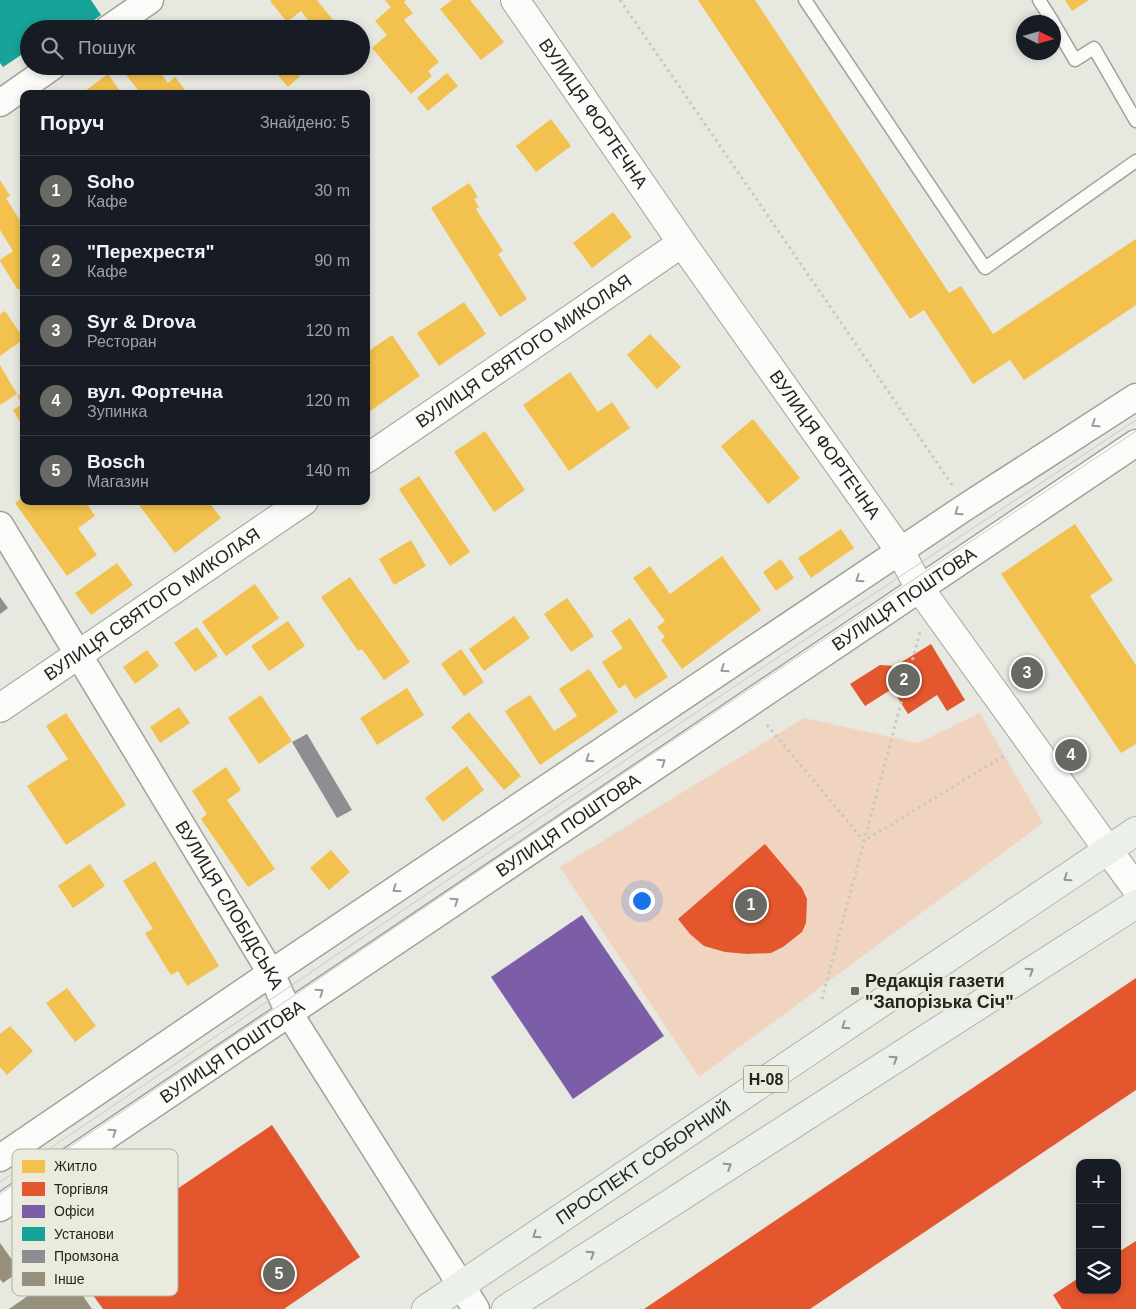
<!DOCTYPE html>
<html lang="uk">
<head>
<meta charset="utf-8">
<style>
	:root { --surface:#171b24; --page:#242831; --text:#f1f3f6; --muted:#9ea1a6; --line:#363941; --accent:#686963 }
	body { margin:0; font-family:Helvetica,sans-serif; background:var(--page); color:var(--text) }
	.controls { position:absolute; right:15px; bottom:15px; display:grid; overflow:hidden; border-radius:10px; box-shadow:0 2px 8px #0003 }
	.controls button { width:45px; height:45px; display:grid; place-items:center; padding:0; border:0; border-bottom:1px solid var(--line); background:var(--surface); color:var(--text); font:25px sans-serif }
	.compass { position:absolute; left:1016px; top:15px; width:45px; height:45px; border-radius:50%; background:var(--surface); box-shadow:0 2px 8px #0003; rotate:95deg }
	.you { position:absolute; left:641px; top:900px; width:18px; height:18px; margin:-12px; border:4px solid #fff; border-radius:50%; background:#1a73e8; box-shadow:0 0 0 8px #1a73e833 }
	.badge { display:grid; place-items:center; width:32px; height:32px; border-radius:50%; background:var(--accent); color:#fff; font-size:16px; font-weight:700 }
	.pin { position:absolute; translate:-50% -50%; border:2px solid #fff; box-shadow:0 1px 5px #0006 }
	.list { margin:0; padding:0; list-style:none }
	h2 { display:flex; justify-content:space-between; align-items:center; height:65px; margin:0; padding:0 20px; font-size:21px }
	h2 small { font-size:16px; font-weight:400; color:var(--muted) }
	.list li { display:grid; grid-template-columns:32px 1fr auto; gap:15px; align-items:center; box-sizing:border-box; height:70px; padding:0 20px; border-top:1px solid var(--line) }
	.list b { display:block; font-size:19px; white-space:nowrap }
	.list p { margin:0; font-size:16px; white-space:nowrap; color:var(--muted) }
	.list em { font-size:16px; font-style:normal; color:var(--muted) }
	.icon { flex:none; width:28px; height:28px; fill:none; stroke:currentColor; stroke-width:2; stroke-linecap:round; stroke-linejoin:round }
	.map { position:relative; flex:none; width:1136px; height:1309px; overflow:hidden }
	.search { position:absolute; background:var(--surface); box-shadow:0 2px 8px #0003; left:20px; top:20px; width:350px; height:55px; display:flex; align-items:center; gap:12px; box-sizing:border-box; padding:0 18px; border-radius:28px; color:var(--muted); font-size:19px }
	.panel { position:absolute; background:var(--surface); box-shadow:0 2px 8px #0003; left:20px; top:90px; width:350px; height:415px; border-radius:10px }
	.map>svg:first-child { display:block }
	.green { fill:#f1d4c0 }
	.homes { fill:#f2c14e }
	.shops { fill:#e4572e }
	.offices { fill:#7b5ea7 }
	.public { fill:#17a398 }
	.industry { fill:#8d8d92 }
	.building { fill:#96907c }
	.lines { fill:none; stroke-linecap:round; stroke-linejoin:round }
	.service-casing { stroke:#a2a29c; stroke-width:15 }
	.minor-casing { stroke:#a2a29c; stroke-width:29 }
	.tertiary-casing { stroke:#a2a29c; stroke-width:30 }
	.secondary-casing { stroke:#a2a29c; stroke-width:30 }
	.primary-casing { stroke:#afb6ab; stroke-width:30 }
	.path { stroke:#c7c7c4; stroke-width:3; stroke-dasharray:2.5 4; stroke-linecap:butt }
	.service { stroke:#fbfcfa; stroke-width:12 }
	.minor { stroke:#fbfcfa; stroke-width:26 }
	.tertiary { stroke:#fbfcfa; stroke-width:28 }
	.secondary { stroke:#fbfcfa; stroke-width:28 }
	.primary { stroke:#ecf0ea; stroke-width:28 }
	.tram { stroke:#cacbc8; stroke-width:1 }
	.oneway { stroke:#9a9b98 }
	.oneway2 { stroke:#92958f }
	.poi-dot { fill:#686963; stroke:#eaebdd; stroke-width:2 }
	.labels { text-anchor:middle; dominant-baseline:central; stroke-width:5; stroke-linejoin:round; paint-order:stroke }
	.shield { fill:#eaebdd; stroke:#5f6059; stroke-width:1 }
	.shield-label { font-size:16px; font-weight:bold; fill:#242520 }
	.street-label { font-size:18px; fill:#242520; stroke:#eaebdd }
	.poi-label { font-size:18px; font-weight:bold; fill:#242520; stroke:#eaebdd; text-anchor:start }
	.key { fill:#eaebdd; stroke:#afb0a4; stroke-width:1 }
	.key-label { font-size:14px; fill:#242520 }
</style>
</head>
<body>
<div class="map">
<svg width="1136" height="1309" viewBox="0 0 1136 1309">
	<rect width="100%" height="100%" fill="#e7e8e0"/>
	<!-- green -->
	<path class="green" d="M980,713l63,110 -344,254 -139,-210 244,-149 114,25z"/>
	<!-- homes -->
	<path class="homes" d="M272,0h45l23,29h-25l-14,-18 -14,11 -17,-21z
		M385,0h21l-2,2 9,11 -9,7 35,42 -11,9 4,5 -21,18 -39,-46 15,-13 -12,-14 16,-14z
		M452,0h18l34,42 -23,18 -41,-51z
		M698,0h57l194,293 12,-7 32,48 143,-95v66l-112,75 -14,-20 -37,24 -49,-74 -14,9z
		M1065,0h24l-17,11z
		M281,22l6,7h-13z
		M129,66h26l13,17 7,-6 11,14 -4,3h-41l-18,-23z
		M270,66h22l8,10 -12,11z
		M447,73l11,13 -30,25 -11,-13z
		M108,74l14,20h-41z
		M551,119l20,27 -35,26 -20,-26z
		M0,180l10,16 -4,2 18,29v59l-6,4 -18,-29v-1l13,-9 -13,-21z
		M469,183l9,14 -4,2 5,8 -3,2 27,42 -5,3 29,45 -27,18 -69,-109z
		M613,212l19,25 -40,31 -19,-25z
		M464,302l22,32 -47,32 -22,-33z
		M5,311l19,28 -24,17v-42z
		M650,334l31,33 -24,22 -30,-34z
		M392,335l28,41 -54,38v-61z
		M0,365l17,29 -17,11z
		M570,372l28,40 14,-10 18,26 -61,43 -46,-66z
		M24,392v37l-11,-19 9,-6 -5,-8z
		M753,419l47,59 -32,26 -47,-58z
		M485,431l40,59 -31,22 -40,-60z
		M419,476l51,76 -20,14 -51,-77z
		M24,497v4h61l10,15 -17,12 19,27 -30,21 -52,-73z
		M136,501h72l13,17 -46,35z
		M1075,524l38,56 -23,16 46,69v79l-15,9 -120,-179z
		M841,529l13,19 -43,30 -13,-20z
		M411,540l15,26 -32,19 -15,-26z
		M722,556l39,54 -79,59 -21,-29 4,-3 -8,-10 8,-6 -32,-43 17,-12 20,28z
		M781,559l13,19 -18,13 -13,-19z
		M117,563l16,22 -42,30 -16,-22z
		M350,577l60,85 -26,18 -22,-31 -4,2 -37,-54z
		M255,584l24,34 -53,38 -24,-34z
		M567,598l27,38 -23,16 -27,-38z
		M514,616l16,22 -46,33 -15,-22z
		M630,618l38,59 -33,22 -10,-15 -6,5 -17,-27 21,-14 -12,-17z
		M288,621l17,25 -36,25 -18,-25z
		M197,627l21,29 -23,16 -21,-29z
		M461,649l23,33 -20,14 -23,-32z
		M147,650l12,16 -24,18 -12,-17z
		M589,669l29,43 -78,53 -35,-54 25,-16 24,36 23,-15 -18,-27z
		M407,688l17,27 -47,30 -17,-27z
		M261,695l31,46 -33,23 -31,-46z
		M179,707l11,16 -30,20 -10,-16z
		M469,712l52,64 -17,14 -53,-63z
		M66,713l60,92 -60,40 -39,-59 41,-27 -22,-33z
		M467,766l17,24 -41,32 -18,-24z
		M226,767l15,23 -14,10 48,69 -27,18 -47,-68 6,-5 -15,-23z
		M331,850l19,22 -21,18 -19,-22z
		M155,861l64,105 -32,20 -9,-15 -7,4 -26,-42 8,-4 -30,-48z
		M90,864l15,22 -32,22 -15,-22z
		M67,988l29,38 -21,16 -29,-39z
		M10,1026l23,25 -26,24 -7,-8v-33z"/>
	<!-- shops -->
	<path class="shops" d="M931,644l34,56 -18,11 -10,-16 -29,19 -16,-25 -27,17 -15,-22 30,-19 15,1z
		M765,844l37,44 5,11 -1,24 -4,9 -19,15 -12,6 -23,1 -23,-2 -21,-6 -14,-12 -12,-15z
		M1136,978v112l-326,219h-166z
		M272,1125l88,132 -76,52h-181l-34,-47z
		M1136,1241v68h-74l-9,-14 27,-18v13h37v-37z"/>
	<!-- offices -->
	<path class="offices" d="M582,915l82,121 -91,63 -82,-122z"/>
	<!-- public -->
	<path class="public" d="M0,0h91l10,15 -19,14h-53v31l-5,-7 -21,14 -3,-4z"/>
	<!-- industry -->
	<path class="industry" d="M0,597l8,11 -8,6z
		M307,734l45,76 -15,8 -45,-76z"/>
	<!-- building -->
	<path class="building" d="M0,1243l20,28 -17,12 -3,-4z
		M65,1270l27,39h-83z"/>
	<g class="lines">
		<defs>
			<path id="service" d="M805,0l180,268 151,-107
				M1039,0l14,22
				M1054,24l21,36 19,-12 42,73"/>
			<g id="minor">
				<path d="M108,29l42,-29"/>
				<path d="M0,103l53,-37"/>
				<path id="s1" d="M0,525l271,448 18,40 187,296"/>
				<path d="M0,1158l271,-185 696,-467 169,-109"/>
				<path id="s2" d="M0,1208l1136,-765"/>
			</g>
			<g id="tertiary">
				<path id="s3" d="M366,459l316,-216"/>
				<path id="s4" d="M0,708l304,-207"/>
				<path d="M1108,850l28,38"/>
			</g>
			<g id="secondary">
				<path id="s5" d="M515,0l167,243 218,308 20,38 188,261"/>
			</g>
			<g id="primary">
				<path id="s6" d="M426,1309l710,-478"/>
				<path d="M506,1309l630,-405"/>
			</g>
		</defs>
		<!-- service casing -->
		<use href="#service" class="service-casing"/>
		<!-- minor casing -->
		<use href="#minor" class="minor-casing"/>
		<!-- tertiary casing -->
		<use href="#tertiary" class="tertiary-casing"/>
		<!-- secondary casing -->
		<use href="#secondary" class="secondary-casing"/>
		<!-- primary casing -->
		<use href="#primary" class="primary-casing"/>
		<!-- path -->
		<path class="path" d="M620,0l333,486
			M767,725l97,116 143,-87
			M822,999l98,-367"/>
		<!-- service -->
		<use href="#service" class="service"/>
		<!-- minor -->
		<use href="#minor" class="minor"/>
		<!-- tertiary -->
		<use href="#tertiary" class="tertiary"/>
		<!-- secondary -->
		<use href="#secondary" class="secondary"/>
		<!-- primary -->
		<use href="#primary" class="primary"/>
		<!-- tram -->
		<path class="tram" d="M0,1182l756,-510 380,-252
			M0,1194l600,-405 536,-358"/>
	</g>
	<!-- one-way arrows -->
	<defs><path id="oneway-chevron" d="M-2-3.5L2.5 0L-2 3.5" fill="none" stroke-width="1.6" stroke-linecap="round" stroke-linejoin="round" transform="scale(1.25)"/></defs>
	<g class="oneway">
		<use href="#oneway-chevron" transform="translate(1095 424) rotate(147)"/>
		<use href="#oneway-chevron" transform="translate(958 512) rotate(145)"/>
		<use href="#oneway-chevron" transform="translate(859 579) rotate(146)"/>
		<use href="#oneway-chevron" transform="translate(724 669) rotate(146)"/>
		<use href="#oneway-chevron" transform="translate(589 759) rotate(146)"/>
		<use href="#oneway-chevron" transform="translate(662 762) rotate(-34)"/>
		<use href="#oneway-chevron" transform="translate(396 889) rotate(146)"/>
		<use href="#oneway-chevron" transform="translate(455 901) rotate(-34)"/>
		<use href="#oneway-chevron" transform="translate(320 992) rotate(-34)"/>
		<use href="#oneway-chevron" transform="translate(113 1132) rotate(-34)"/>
	</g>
	<g class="oneway2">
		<use href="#oneway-chevron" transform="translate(1067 878) rotate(146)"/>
		<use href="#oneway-chevron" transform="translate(1030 971) rotate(-33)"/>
		<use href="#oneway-chevron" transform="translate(845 1026) rotate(146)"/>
		<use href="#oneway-chevron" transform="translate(894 1059) rotate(-33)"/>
		<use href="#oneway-chevron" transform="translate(728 1166) rotate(-33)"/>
		<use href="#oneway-chevron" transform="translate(536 1235) rotate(146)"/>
		<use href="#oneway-chevron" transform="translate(591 1254) rotate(-33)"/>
	</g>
	<!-- markers -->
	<rect class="poi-dot" x="850" y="986" width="10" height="10" rx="2.5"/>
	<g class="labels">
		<!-- shield labels -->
		<rect class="shield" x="743.5" y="1065.5" width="45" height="27" rx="4"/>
		<g class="shield-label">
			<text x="766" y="1079">Н-08</text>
		</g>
		<!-- street labels -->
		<g class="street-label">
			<text stroke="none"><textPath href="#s5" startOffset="138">ВУЛИЦЯ ФОРТЕЧНА</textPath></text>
			<text stroke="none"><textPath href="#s3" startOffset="191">ВУЛИЦЯ СВЯТОГО МИКОЛАЯ</textPath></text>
			<text stroke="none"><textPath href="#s5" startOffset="542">ВУЛИЦЯ ФОРТЕЧНА</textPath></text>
			<text stroke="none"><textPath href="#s2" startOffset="1090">ВУЛИЦЯ ПОШТОВА</textPath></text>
			<text stroke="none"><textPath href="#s4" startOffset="184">ВУЛИЦЯ СВЯТОГО МИКОЛАЯ</textPath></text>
			<text stroke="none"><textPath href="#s2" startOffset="685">ВУЛИЦЯ ПОШТОВА</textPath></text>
			<text stroke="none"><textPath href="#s1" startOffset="444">ВУЛИЦЯ СЛОБІДСЬКА</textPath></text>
			<text stroke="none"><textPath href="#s2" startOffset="280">ВУЛИЦЯ ПОШТОВА</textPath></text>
			<text stroke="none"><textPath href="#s6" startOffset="262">ПРОСПЕКТ СОБОРНИЙ</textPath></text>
		</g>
		<!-- poi labels -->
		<g class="poi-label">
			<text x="865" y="981">Редакція газети<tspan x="865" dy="21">"Запорізька Січ"</tspan></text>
		</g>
	</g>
	<!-- legend -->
	<rect x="12" y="1149" width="166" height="147" rx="8" class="key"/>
	<rect x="22" y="1160" width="23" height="13" fill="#f2c14e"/>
	<rect x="22" y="1182" width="23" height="14" fill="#e4572e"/>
	<rect x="22" y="1205" width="23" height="13" fill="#7b5ea7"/>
	<rect x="22" y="1227" width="23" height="14" fill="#17a398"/>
	<rect x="22" y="1250" width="23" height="13" fill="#8d8d92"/>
	<rect x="22" y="1272" width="23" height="14" fill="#96907c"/>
	<g class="key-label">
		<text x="54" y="1171">Житло</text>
		<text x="54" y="1194">Торгівля</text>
		<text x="54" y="1216">Офіси</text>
		<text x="54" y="1239">Установи</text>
		<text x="54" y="1261">Промзона</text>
		<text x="54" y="1284">Інше</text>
	</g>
</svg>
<div class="controls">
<button>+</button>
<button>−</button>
<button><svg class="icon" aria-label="layers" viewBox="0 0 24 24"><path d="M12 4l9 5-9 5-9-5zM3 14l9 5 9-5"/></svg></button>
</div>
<svg class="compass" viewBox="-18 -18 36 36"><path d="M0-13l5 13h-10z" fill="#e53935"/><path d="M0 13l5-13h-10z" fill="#9ea1a6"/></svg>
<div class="you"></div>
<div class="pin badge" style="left:751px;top:905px">1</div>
<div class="pin badge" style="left:904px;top:680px">2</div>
<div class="pin badge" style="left:1027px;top:673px">3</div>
<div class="pin badge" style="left:1071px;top:755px">4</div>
<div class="pin badge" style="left:279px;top:1274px">5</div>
<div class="search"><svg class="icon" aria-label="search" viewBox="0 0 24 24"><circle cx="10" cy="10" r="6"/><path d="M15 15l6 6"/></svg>Пошук</div>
<section class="panel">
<h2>Поруч<small>Знайдено: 5</small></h2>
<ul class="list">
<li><span class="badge">1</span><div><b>Soho</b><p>Кафе</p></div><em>30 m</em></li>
<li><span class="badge">2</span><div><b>&quot;Перехрестя&quot;</b><p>Кафе</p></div><em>90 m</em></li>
<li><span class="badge">3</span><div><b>Syr &amp; Drova</b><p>Ресторан</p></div><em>120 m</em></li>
<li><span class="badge">4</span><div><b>вул. Фортечна</b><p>Зупинка</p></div><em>120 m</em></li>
<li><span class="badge">5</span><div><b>Bosch</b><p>Магазин</p></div><em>140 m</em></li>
</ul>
</section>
</div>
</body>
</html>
